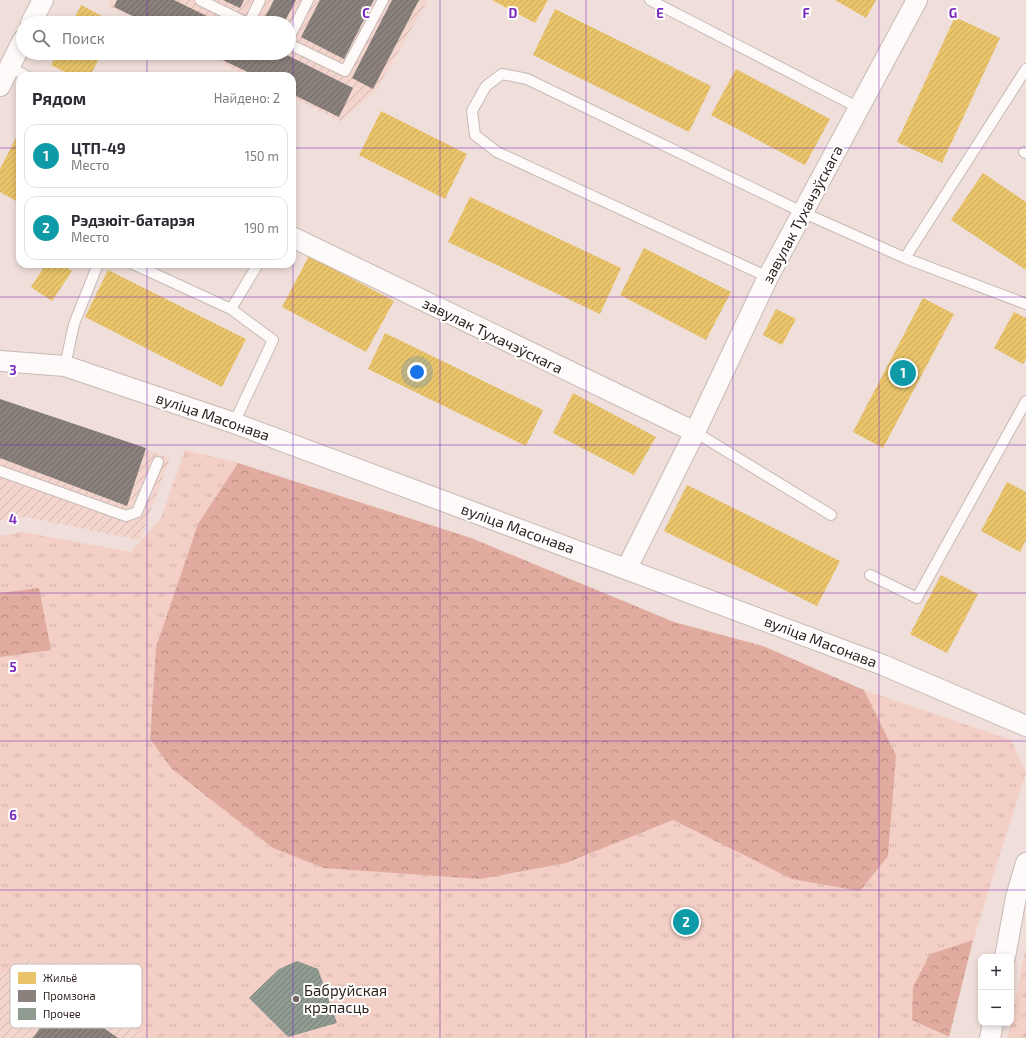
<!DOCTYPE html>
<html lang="ru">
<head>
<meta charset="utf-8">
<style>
	:root { --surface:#fff; --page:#f7f7f7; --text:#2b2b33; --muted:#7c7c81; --line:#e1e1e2; --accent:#736561 }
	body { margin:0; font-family:"Exo 2",sans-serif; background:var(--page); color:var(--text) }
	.controls { position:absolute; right:12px; bottom:12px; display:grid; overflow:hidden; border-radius:8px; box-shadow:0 2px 6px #0003 }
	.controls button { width:36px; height:36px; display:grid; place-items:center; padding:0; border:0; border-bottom:1px solid var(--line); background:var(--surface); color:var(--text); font:20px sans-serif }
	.you { position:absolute; left:417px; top:372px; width:14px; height:14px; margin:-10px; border:3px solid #fff; border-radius:50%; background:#1a73e8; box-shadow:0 0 0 6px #1a73e833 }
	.badge { display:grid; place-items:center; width:26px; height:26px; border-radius:50%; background:var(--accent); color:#fff; font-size:13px; font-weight:700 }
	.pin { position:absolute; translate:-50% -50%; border:2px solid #fff; box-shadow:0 1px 4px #0006 }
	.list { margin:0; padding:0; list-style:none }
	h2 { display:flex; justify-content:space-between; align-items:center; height:52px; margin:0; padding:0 16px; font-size:17px }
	h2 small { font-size:13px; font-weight:400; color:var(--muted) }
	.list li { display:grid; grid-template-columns:26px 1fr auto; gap:12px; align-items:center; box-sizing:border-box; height:64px; margin:0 8px 8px; padding:0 8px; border:1px solid var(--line); border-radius:12px }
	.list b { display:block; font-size:15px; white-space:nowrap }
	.list p { margin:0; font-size:13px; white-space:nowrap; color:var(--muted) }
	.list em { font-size:13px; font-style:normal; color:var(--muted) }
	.icon { flex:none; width:22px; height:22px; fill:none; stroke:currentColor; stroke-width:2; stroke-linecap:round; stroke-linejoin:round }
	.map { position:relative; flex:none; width:1026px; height:1038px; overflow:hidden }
	.search { position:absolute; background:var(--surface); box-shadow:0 2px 6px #0003; left:16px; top:16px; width:280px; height:44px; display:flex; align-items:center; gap:10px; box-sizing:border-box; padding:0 14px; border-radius:22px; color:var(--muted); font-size:15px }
	.panel { position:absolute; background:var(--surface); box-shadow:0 2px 6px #0003; left:16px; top:72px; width:280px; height:196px; border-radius:12px }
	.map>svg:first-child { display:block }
	.industrial { fill:url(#industrial-furrows) }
	.grass { fill:url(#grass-tufts) }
	.forest { fill:url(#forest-crowns) }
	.homes { fill:url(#homes-hatch) }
	.industry { fill:url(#industry-hatch) }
	.building { fill:url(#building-hatch) }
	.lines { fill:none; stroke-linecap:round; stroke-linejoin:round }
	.service-casing { stroke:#c8bab6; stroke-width:12 }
	.minor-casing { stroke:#c8bab6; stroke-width:22 }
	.service { stroke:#fdfaf9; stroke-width:10 }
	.minor { stroke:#fdfaf9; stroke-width:20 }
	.grid { fill:none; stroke:#7b2cbf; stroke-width:1; stroke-opacity:0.55 }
	.poi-dot { fill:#736561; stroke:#fff; stroke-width:1.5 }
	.labels { text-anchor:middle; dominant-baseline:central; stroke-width:4; stroke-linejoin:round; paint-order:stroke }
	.street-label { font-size:15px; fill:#302421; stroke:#fff }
	.poi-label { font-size:15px; fill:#302421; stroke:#fff; text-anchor:start }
	.key { fill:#fff; stroke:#c1bdbc; stroke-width:1 }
	.key-label { font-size:11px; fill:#302421 }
	.grid-label { font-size:13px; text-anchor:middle; font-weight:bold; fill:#7b2cbf; stroke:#fff; stroke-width:4; stroke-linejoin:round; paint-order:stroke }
</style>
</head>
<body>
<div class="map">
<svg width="1026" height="1038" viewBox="0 0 1026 1038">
	<defs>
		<pattern id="industrial-furrows" width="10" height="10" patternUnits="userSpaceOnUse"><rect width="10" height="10" fill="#f3d5cd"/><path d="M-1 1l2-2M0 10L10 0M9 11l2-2" fill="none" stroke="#d1b7b0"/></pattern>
		<pattern id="grass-tufts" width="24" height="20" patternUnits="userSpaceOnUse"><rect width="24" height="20" fill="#f3cfc6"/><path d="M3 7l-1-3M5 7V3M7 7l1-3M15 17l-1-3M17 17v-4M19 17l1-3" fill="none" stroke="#d1b2aa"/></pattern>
		<pattern id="forest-crowns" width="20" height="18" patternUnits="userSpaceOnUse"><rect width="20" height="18" fill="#e1ac9f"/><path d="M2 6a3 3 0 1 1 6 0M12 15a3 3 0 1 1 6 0" fill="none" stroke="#b78c81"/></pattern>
		<pattern id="homes-hatch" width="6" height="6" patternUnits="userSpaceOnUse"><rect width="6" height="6" fill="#e9c46a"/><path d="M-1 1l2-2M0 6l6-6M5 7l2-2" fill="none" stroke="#c8a85c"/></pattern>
		<pattern id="industry-hatch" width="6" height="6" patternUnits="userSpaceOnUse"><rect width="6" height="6" fill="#8a817c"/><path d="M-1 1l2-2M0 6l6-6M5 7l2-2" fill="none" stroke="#716965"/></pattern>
		<pattern id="building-hatch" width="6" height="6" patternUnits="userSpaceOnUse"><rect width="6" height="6" fill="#909b92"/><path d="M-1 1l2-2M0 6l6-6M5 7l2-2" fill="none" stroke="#767e77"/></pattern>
	</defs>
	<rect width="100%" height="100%" fill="#efded9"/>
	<!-- industrial -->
	<path class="industrial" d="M111,0h317l-52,91 -36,30 -48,-24v-21h-43l-47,-23h87v-30h-147l-34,-17z
		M0,399l170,59 -30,82 -114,-23 -26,3z
		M27,957l119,81h-146v-63z"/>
	<!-- grass -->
	<path class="grass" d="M185,450l53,13 -40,61 -42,123 -6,92 416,124 107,-43 119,59 104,-124 -32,-65 147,50 15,32 -53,168 -43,14 -18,66 37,18h-803l-119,-80 -27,17v-439l22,-4 109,20 30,-34z
		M1026,947v91h-18z"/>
	<!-- forest -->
	<path class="forest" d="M238,463l233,75 203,84 89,24 101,44 32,65 -8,101 -28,35 -68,-12 -119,-59 -107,43 -86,16 -156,-11 -51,-20 -101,-79 -22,-30 6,-92 42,-123z
		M39,588l12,62 -51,7v-64z
		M973,940l-24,97 -37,-17 1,-33 17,-33z"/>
	<!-- homes -->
	<path class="homes" d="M492,0h56l-13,23z
		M835,0h41l-10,18z
		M81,5l34,18h-43z
		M555,9l156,77 -22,46 -156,-77z
		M955,17l45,21 -58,125 -45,-21z
		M57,53h45l-12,23h-17l-22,-11z
		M736,69l94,50 -25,46 -94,-50z
		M381,111l86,43 -22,45 -86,-44z
		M20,130v73l-20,-11v-23z
		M983,173l43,29v68l-75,-50z
		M470,197l151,71 -21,46 -152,-72z
		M644,248l87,44 -25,48 -86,-45z
		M309,256l85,45 -28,51 -84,-45z
		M46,264h15l11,7 -20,30 -21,-14z
		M108,270l138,69 -24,48 -137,-70z
		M923,298l31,16 -71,134 -30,-16z
		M776,309l20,10 -14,26 -19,-10z
		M1014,312l12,6v41l-3,5 -29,-16z
		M385,333l158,77 -17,36 -158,-77z
		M573,393l83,44 -22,38 -81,-42z
		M1007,482l19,10v48l-6,12 -39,-21z
		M687,485l153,76 -23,45 -153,-75z
		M941,575l37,19 -31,59 -37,-19z"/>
	<!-- industry -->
	<path class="industry" d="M117,0h57l47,23h-74l-33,-16z
		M223,0h21l-4,8z
		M274,0h22l-12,23h-13l-7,-4z
		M320,0h54l-30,59 -43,-22z
		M392,0h27l-46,89 -21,-11z
		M208,53h75l70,35 -14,29 -47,-23v-18h-36z
		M0,399l146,49 -19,58 -127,-48z
		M61,998l57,40h-85z"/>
	<!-- building -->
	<path class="building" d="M297,961l21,8 19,54 -49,14 -39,-39 30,-29z"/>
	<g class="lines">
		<defs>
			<path id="service" d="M200,0l47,23
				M650,0l209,108
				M249,23l11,-23
				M289,38l19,-38
				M289,44l56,27 38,-71
				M9,67l18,9
				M1024,152l2,1
				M905,258l121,-189
				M133,264l98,45 27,-45
				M768,277l-271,-125 -22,-17 -3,-24 14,-25 16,-12 25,5 275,133 103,46 121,46
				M231,309l42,31 -39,83
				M65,366l9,-42 24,-60
				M695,432l136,83
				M0,471l126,45 11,-4 21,-50
				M870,575l47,23 109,-197"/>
			<path id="minor" d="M31,23l12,-23
				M0,86l23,-46
				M292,237l403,195
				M0,361l65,5 169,57 649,242 143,61
				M627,568l68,-136 73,-155 149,-277
				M1005,957l11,-60 10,-34
				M990,1038l3,-15"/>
		</defs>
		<!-- service casing -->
		<use href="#service" class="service-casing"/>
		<!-- minor casing -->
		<use href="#minor" class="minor-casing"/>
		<!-- service -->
		<use href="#service" class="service"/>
		<!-- minor -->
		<use href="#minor" class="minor"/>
	</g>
	<!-- grid -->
	<path class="grid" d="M147,0v23M293,0v1038M440,0v1038M586,0v1038M733,0v1038M879,0v1038M147,53v23M0,148h20M292,148h734M147,264v774M0,297h1026M0,445h1026M0,593h1026M0,741h1026M0,890h1026"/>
	<!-- markers -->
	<circle class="poi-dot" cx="296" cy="999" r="4"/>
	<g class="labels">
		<!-- street labels -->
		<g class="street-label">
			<text transform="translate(802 214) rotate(-62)">завулак Тухачэўскага</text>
			<text transform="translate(493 335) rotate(26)">завулак Тухачэўскага</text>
			<text transform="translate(213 416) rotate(19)">вуліца Масонава</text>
			<text transform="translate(518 528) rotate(20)">вуліца Масонава</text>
			<text transform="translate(821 641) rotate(21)">вуліца Масонава</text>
		</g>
		<!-- poi labels -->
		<g class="poi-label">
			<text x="304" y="990">Бабруйская<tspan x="304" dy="17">крэпасць</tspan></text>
		</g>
	</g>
	<!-- legend -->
	<rect x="10" y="964" width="132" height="64" rx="6" class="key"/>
	<rect x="18" y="972" width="18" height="12" fill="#e9c46a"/>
	<rect x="18" y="990" width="18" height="12" fill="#8a817c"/>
	<rect x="18" y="1008" width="18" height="12" fill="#909b92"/>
	<g class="key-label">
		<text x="43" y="982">Жильё</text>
		<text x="43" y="1000">Промзона</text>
		<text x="43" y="1018">Прочее</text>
	</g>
	<g class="grid-label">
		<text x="366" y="18">C</text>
		<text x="513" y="18">D</text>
		<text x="660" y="18">E</text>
		<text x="806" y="18">F</text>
		<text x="953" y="18">G</text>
		<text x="13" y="375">3</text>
		<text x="13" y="524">4</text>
		<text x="13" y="672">5</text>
		<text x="13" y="820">6</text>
	</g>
</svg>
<div class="controls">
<button>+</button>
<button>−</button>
</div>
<div class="you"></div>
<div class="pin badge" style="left:903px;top:373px;background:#0f9aa8">1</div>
<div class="pin badge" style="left:686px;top:922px;background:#0f9aa8">2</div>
<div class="search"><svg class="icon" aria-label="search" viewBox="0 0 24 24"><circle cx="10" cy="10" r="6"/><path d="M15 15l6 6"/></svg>Поиск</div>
<section class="panel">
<h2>Рядом<small>Найдено: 2</small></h2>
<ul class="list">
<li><span class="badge" style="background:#0f9aa8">1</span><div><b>ЦТП-49</b><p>Место</p></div><em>150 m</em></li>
<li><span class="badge" style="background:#0f9aa8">2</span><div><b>Рэдзюіт-батарэя</b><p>Место</p></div><em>190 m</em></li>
</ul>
</section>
</div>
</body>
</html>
